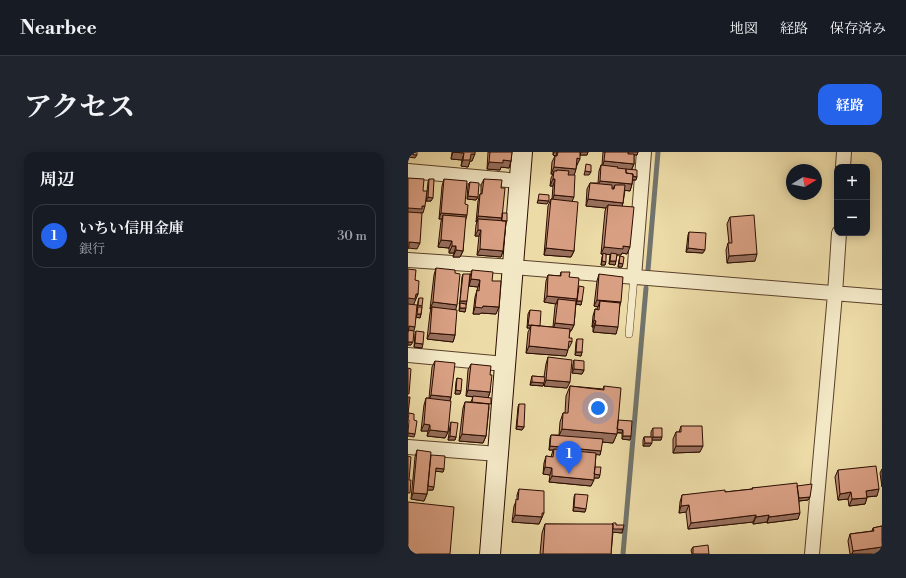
<!DOCTYPE html>
<html lang="ja">
<head>
<meta charset="utf-8">
<style>
	:root { --surface:#171b24; --page:#20242c; --text:#f1f3f6; --muted:#9ea1a6; --line:#363941; --accent:#2563eb }
	body { margin:0; font-family:"Libre Bodoni","Noto Serif JP",serif; background:var(--page); color:var(--text) }
	.controls { position:absolute; right:12px; top:12px; display:grid; overflow:hidden; border-radius:8px; box-shadow:0 2px 10px #0003 }
	.controls button { width:36px; height:36px; display:grid; place-items:center; padding:0; border:0; border-bottom:1px solid var(--line); background:var(--surface); color:var(--text); font:20px sans-serif }
	.compass { position:absolute; left:378px; top:12px; width:36px; height:36px; border-radius:50%; background:var(--surface); box-shadow:0 2px 10px #0003; rotate:80deg }
	.you { position:absolute; left:190px; top:256px; width:14px; height:14px; margin:-10px; border:3px solid #fff; border-radius:50%; background:#1a73e8; box-shadow:0 0 0 6px #1a73e833 }
	.badge { display:grid; place-items:center; width:26px; height:26px; border-radius:50%; background:var(--accent); color:#fff; font-size:13px; font-weight:700 }
	.pin { position:absolute; translate:-50% -33px; filter:drop-shadow(0 1px 2px #0008) }
	.pin::after { content:''; position:absolute; top:21px; width:14px; height:12px; background:inherit; clip-path:polygon(0 0,100% 0,50% 100%) }
	.list { margin:0; padding:0; list-style:none }
	h2 { display:flex; justify-content:space-between; align-items:center; height:52px; margin:0; padding:0 16px; font-size:17px }
	h2 small { font-size:13px; font-weight:400; color:var(--muted) }
	.list li { display:grid; grid-template-columns:26px 1fr auto; gap:12px; align-items:center; box-sizing:border-box; height:64px; margin:0 8px 8px; padding:0 8px; border:1px solid var(--line); border-radius:12px }
	.list b { display:block; font-size:15px; white-space:nowrap }
	.list p { margin:0; font-size:13px; white-space:nowrap; color:var(--muted) }
	.list em { font-size:13px; font-style:normal; color:var(--muted) }
	.map { position:relative; flex:none; width:474px; height:402px; overflow:hidden; border-radius:12px }
	header { display:flex; align-items:center; gap:24px; box-sizing:border-box; height:56px; padding:0 20px; background:var(--surface); border-bottom:1px solid var(--line) }
	header strong { font-size:19px }
	nav { display:flex; gap:22px; margin-inline-start:auto; font-size:14px }
	.intro { display:flex; align-items:center; justify-content:space-between; box-sizing:border-box; height:96px; padding:0 24px }
	h1 { margin:0; font-size:28px }
	.button { padding:10px 18px; border-radius:12px; background:var(--accent); color:#fff; font-size:14px; font-weight:700 }
	main { display:flex; gap:24px; padding:0 24px }
	aside { flex:1; background:var(--surface); border-radius:12px; box-shadow:0 2px 10px #0003 }
	.map>svg:first-child { display:block }
	.lines { fill:none; stroke-linecap:round; stroke-linejoin:round }
	.stream { stroke:#71746c; stroke-width:5 }
	.lane-casing { stroke:#5b402a; stroke-width:8 }
	.street-casing { stroke:#5b402a; stroke-width:16 }
	.secondary-casing { stroke:#2b0d00; stroke-width:22 }
	.lane { stroke:#f3e8c6; stroke-width:7 }
	.street { stroke:#f3e8c6; stroke-width:14 }
	.secondary { stroke:#f3e8c6; stroke-width:20 }
	.wall { fill:#ba8971; stroke:#2b0d00 }
	.shaded-wall { fill:#976f5c; stroke:#2b0d00 }
	.building { fill:#d89f83; stroke:#2b0d00 }
</style>
</head>
<body>
<header>
<strong>Nearbee</strong>
<nav><a>地図</a><a>経路</a><a>保存済み</a></nav>
</header>
<div class="intro"><h1>アクセス</h1><a class="button">経路</a></div>
<main>
<aside>
<h2>周辺<small></small></h2>
<ul class="list">
<li><span class="badge">1</span><div><b>いちい信用金庫</b><p>銀行</p></div><em>30 m</em></li>
</ul>
</aside>
<div class="map">
<svg width="474" height="402" viewBox="0 0 474 402">
	<rect width="100%" height="100%" fill="#ecdba7"/>
	<filter id="stains"><feTurbulence type="fractalNoise" baseFrequency=".005" numOctaves="4"/><feColorMatrix values="0 0 0 0 .2 0 0 0 0 .09 0 0 0 0 .02 0 0 0 .5 -.17"/></filter>
	<radialGradient id="worn" r=".72"><stop offset=".6" stop-color="#630" stop-opacity="0"/><stop offset="1" stop-color="#630" stop-opacity=".3"/></radialGradient>
	<g class="lines">
		<!-- stream -->
		<path class="stream" d="M240,118l10,-118
			M215,402l23,-266"/>
		<defs>
			<path id="lane" d="M221,182l5,-57"/>
			<path id="street" d="M435,15l1,-15
				M0,19l112,10
				M0,108l105,7 369,30
				M226,125l10,-125
				M0,203l97,9
				M0,295l90,7
				M404,402l23,-260 4,-61"/>
			<path id="secondary" d="M82,402l32,-402"/>
		</defs>
		<!-- lane casing -->
		<use href="#lane" class="lane-casing"/>
		<!-- street casing -->
		<use href="#street" class="street-casing"/>
		<!-- secondary casing -->
		<use href="#secondary" class="secondary-casing"/>
		<!-- lane -->
		<use href="#lane" class="lane"/>
		<!-- street -->
		<use href="#street" class="street"/>
		<!-- secondary -->
		<use href="#secondary" class="secondary"/>
	</g>
	<!-- wall -->
	<path class="wall" d="M44,0h23l-3,9h-2l-2,6 -7,-1 1,-6 -11,-1z
		M80,0h24l-1,9 -2,7 -8,-1 -1,3 -13,-1z
		M145,0h35l-1,3h-7l-6,20 -2,26 2,50 -3,6 -27,-2 4,-49 3,-7h1l1,-13h-3l1,-8 2,-4h-2l1,-12 3,-6h1l-3,-1z
		M195,0h35l-1,3h-3v9l-2,5 4,11h-3l-1,4 -2,7 -5,-1 -2,13 -1,3 5,48 -5,-1 -1,2h-4l-2,10 -6,-1 1,-10h-4l-1,11h-4l1,-8 1,-3h-2l4,-43 1,-3 -20,-2 1,-17 3,-6h8l1,-12 2,-6h1z
		M21,27l2,22h-5l2,-19z
		M36,27l21,25v16l-2,31 -3,6h-7l1,-4h-5v-5l-11,-1 3,-26 1,-2h-3l3,-33z
		M76,27l17,9 1,25 5,8 -1,2 -3,28 -2,6 -24,-2 2,-19h-4l1,-11 1,-3h-1l2,-21 2,-7h1v-9z
		M62,30l8,15 -2,3 -9,-1 1,-14z
		M322,65l25,44 -28,2 -1,-13 2,-7h1l-2,-19z
		M281,80l14,21 -17,-1 2,-17z
		M212,104l2,11h-4l1,-7z
		M28,116l19,41v26l-2,7 -26,-3 3,-26 1,-4h-1l4,-34z
		M0,117l7,11 3,14 -5,11 4,5 1,-9 1,-3 3,8 -1,8 -1,4 -4,-1 -5,28h-3z
		M64,118l20,11 4,33 -15,-1 -1,1h-7l2,-17 2,-7 1,-3 -9,-1 1,-10z
		M153,120l8,5 9,11 3,17 -5,-1 1,-3 -1,2 -2,22 -3,6h-1l-1,7 3,4 -3,6h-1l-2,8 -40,-3 2,-21 2,-4h-3l1,-14 2,-4 10,16 13,1 2,-21 1,-2 -12,-2 2,-21 2,-6 12,1z
		M55,122l3,30 -1,8 -6,-1 3,-34z
		M191,122l21,30 -4,30 -23,-2v-5h-1l1,-11 2,-7h2l1,-2 -4,-1 3,-25z
		M8,179l6,17 -8,-1 1,-13z
		M169,187l5,13 -1,4 -6,-1 1,-13z
		M140,205l19,31 -23,-2v-2l-1,2 -13,-1 1,-5 1,-4 12,1 2,-13z
		M166,208l10,10 -2,4 -10,-1 1,-9z
		M27,209l16,36 -1,4 -2,31 -3,6 -18,-2 1,-5h-7l3,-26 2,-7h3l3,-31z
		M63,212l19,11v17l-2,6 1,10 -3,28 -3,7 -24,-2 4,-33 2,-6h6l2,-5 -7,-1 2,-26z
		M49,226l3,16h-5l1,-12z
		M162,234l33,3 1,-3 14,34 12,20 -8,-1v-6h-5l-4,10 -11,-1 -2,13 -4,-1 -1,13 4,11h-5l-3,8 -42,-4 1,-7 -7,-1 1,-11 2,-7 5,1 2,-7h-4l1,-12 1,-3h8l1,-13 3,-9h2l1,-17z
		M111,252l5,23 -2,3 -6,-1 2,-22z
		M43,270l5,15 -1,3h-7l2,-14z
		M273,274l19,26 -27,1v-14l3,-7h3z
		M245,276l8,12h-9l-2,6h-7v-6l1,-3h7v-5z
		M9,298l14,5 13,14 -1,3 -8,-1 -2,19h-6v4l-3,7 -13,-2 4,-42z
		M474,317v18l-2,-14z
		M430,318l39,26 -10,1 -2,7 -16,2 -1,-7 -10,1 -3,-23z
		M389,334l13,11 -2,3 -9,1 -1,18 -31,4v-1l-14,2v-2l-65,7 -2,-17 -7,1 1,-11 2,-7 43,-3 27,-3v-1z
		M111,337l25,24 -5,11 -27,-2 2,-16 3,-7v-4z
		M167,342l10,18 -12,-1 1,-14z
		M137,372l71,1 7,4 -1,4 -9,-1 -2,22h-71l2,-21z
		M474,374l-7,28h-25l-2,-13 2,-7 22,-3 1,-3z
		M285,395l16,7h-17l-1,-4z"/>
	<!-- shaded-wall -->
	<path class="shaded-wall" d="M45,0l11,1 -2,7 -11,-1z
		M146,0h3l-1,4 -3,-1z
		M173,0h7l-1,3h-7z
		M220,0h10l-1,3 -10,-1z
		M0,2l9,1 -2,3 -7,-1z
		M63,2h4l-3,7h-2l-2,6 -7,-1 2,-6z
		M169,6l3,1 -3,6h-2z
		M95,8l8,1 -2,7 -8,-1 -1,3 -13,-1 2,-7z
		M196,9l30,3 -3,6 -29,-2z
		M146,15l22,2 -2,7 -18,-2 1,-4 -1,4 -2,-3 -1,3h-2z
		M177,19l6,1 -2,3h-5z
		M217,24l12,1 -1,3 -12,-1z
		M145,27h2l-2,7h-3z
		M192,29l32,3 -2,7 -16,-2 1,-4 -2,4 -16,-1z
		M146,43l20,2 -3,7 -19,-2z
		M60,44l10,1 -2,3 -9,-1z
		M20,45l5,1 -2,3h-5z
		M180,47l35,4 -2,6 -13,-4 -2,3 -20,-2z
		M130,48l11,1 -2,3 -10,-1z
		M14,54h3l-2,7h-3l-1,3 -11,-1v-7z
		M33,61l26,2 -2,7 -22,-7 -1,4h-3z
		M70,64l24,2 -2,6 -22,-5 -1,3h-1z
		M70,78h3l-2,6h-4z
		M33,88l11,1 -3,7 -11,-1z
		M1,90l11,1 -3,6 -9,-1v1v-5z
		M44,94h4l-2,7h-5z
		M215,94l7,1 -3,7 -5,-1 -1,2 -20,-1 3,-7z
		M138,96l28,3 -3,6 -27,-2z
		M280,96l17,2 -2,3 -17,-1z
		M72,97l23,2 -2,6 -24,-2z
		M48,98l7,1 -3,6h-7z
		M349,102l-2,7 -28,2 2,-7z
		M194,109l4,1 -1,3h-4z
		M202,109h6l-1,4 -6,-1z
		M211,111l4,1 -1,3h-4z
		M63,127l9,1 -2,7 -9,-1z
		M8,142h2l-5,12 -5,-1v-7z
		M139,144l30,3 -2,6 -17,-6 -2,5 -12,-2z
		M189,148l24,2 -3,7 -18,-8 -2,6 -4,-1z
		M52,149h7l-1,4 -7,-1z
		M169,149h5l-1,4 -5,-1z
		M25,150l24,3 -2,7 -23,-5 -1,2h-1z
		M75,154l16,1 -3,7 -15,-1 -1,1h-7l2,-7z
		M52,156h6l-1,4 -6,-1z
		M9,162h4l-1,4 -4,-1z
		M186,168l2,1 -3,6h-1z
		M147,171l19,2 -3,6 -18,-1z
		M120,173l12,1 -9,-1 -1,3h-3z
		M187,173l23,2 -2,7 -23,-2z
		M1,174l6,1 -2,7 -5,-1z
		M22,181l25,2 -2,7 -26,-3z
		M0,190h5l-2,3h-3z
		M7,191l8,1 -1,4 -8,-1z
		M121,194l39,4 -2,6 -40,-3z
		M168,200h6l-1,4 -6,-1z
		M166,217l10,1 -2,4 -10,-1z
		M138,228l24,2 -3,6 -23,-2z
		M124,230l12,1 -1,3 -13,-1z
		M48,238l5,1 -1,3h-5z
		M60,238l22,2 -2,6 -22,-2z
		M23,243l20,2 -2,6 -20,-2z
		M16,272l6,1 -2,6h-7z
		M109,274l7,1 -2,3 -6,-1z
		M154,277l55,5 -4,9 -55,-5z
		M209,277l6,1 -1,3 -7,-1z
		M22,278l18,2 -3,6 -18,-2z
		M0,281l7,1 -1,3 -6,-1z
		M54,282l24,2 -3,7 -24,-2z
		M42,284l6,1 -1,3h-7z
		M215,284h8l-1,4 -8,-1z
		M245,285h9l-1,3h-10z
		M237,291h7l-2,3h-7z
		M142,294l51,5 -1,4 -46,-5v-1l-1,1h-4z
		M268,294h27l-3,6 -27,1z
		M137,315l7,1 -2,7 -7,-1z
		M28,316l8,1 -1,3 -9,-1z
		M186,322l6,1 -1,3h-6z
		M144,324l42,4 -3,6 -42,-4z
		M19,334l7,1 -1,3h-7z
		M471,337l-2,7 -13,1 2,-6z
		M443,340l-3,7 -10,1 2,-6z
		M5,341l14,1 -3,7 -13,-2z
		M402,345l-2,3 -10,1 1,-3z
		M459,346l-2,6 -16,2 3,-7z
		M281,353l-3,7 -7,1 2,-7z
		M166,355l12,2 -1,3 -12,-1z
		M392,361l-2,6 -31,4 2,-6z
		M107,363l27,2 -3,7 -27,-2z
		M348,363l-3,7 -65,7 3,-6z
		M361,363l-2,7 -14,2 3,-7z
		M204,376l11,1 -1,4 -11,-1z
		M474,395v6l-7,1h-23l1,-3z"/>
	<!-- building -->
	<path class="building" d="M0,0h9v3l-9,-1z
		M45,0h22v2h-4l-1,6h-7l1,-7z
		M82,0h22l-1,9 -8,-1v3l-14,-1z
		M150,0h22v7l-3,-1 -1,11 -22,-2 1,-11h2z
		M197,0h23v2h6v10l-30,-3z
		M178,12l5,1v7l-6,-1z
		M193,13l17,2 -1,1 9,1v4l7,1 -1,10 -32,-3z
		M218,17l11,1v7l-4,-1v-2l-7,-1z
		M149,18l12,1 -1,4h7l-1,22 -20,-2 1,-16h-2l1,-8h3z
		M0,26l16,1 -1,12h4l-2,15h-3v3l-14,-1z
		M21,27h5l-1,19 -5,-1z
		M36,27l23,2 -2,23 3,1 -1,10 -26,-2z
		M76,27l18,1 -1,8h4l-3,30 -24,-2 2,-22h2z
		M62,30l9,1 -1,14 -10,-1z
		M182,31l22,2v4h2l1,-4h10l-2,18 -35,-4z
		M131,42l10,1v6l-11,-1z
		M143,47l27,3 -4,49 -28,-3z
		M200,53l26,2 -4,40 -7,-1v3l-19,-2z
		M0,60l14,1 -2,30 -11,-1v5h-1z
		M94,61h5v8h-5z
		M35,63l23,2 -3,34 -7,-1v-4h-4v-5l-11,-1z
		M346,63l3,39 -28,2 -1,-13h4l-2,-26z
		M70,67l28,2 -3,30 -23,-2 1,-19h-3z
		M281,80l17,1 -1,17 -17,-2z
		M195,101l3,1v8l-4,-1z
		M203,101l6,1 -1,7h-6z
		M212,104l4,1 -1,7 -4,-1z
		M28,116l19,2v3l5,1 -3,31 -24,-3z
		M0,117l8,1 -1,10 4,1 -1,13h-2l-1,5 -7,-1z
		M64,118l21,2 -1,9h9l-2,26 -16,-1 -1,2 -7,-1 2,-17 2,1 1,-11 -9,-1z
		M153,120h9l-1,5 10,1 -2,21 -30,-3 1,-21 13,1z
		M55,122h7l-3,27h-7z
		M191,122l24,3 -2,25 -24,-2z
		M171,134l5,1 -2,14h-5z
		M11,146h4l-1,8 -4,-1z
		M150,147l18,2 -2,24 -19,-2z
		M192,149l20,2 -2,24 -23,-2 1,-4 -2,-1 1,-11 4,1z
		M52,151l6,1v4h-6z
		M0,152l9,1 -2,22 -6,-1 -1,6z
		M10,155h4l-1,7h-4z
		M24,155l25,3 -2,25 -25,-2z
		M122,158l11,1 -1,15 -12,-1z
		M123,173l39,4 -1,9h3v4l-3,-1 -1,9 -39,-4z
		M0,178l6,1 -1,11h-5z
		M8,179l8,1 -1,12 -8,-1z
		M169,187h6l-1,13h-6z
		M140,205l24,3 -2,22 -24,-2z
		M166,208l10,1v9l-10,-1z
		M27,209l20,2 -4,34 -20,-2z
		M63,212l20,2 -1,9h2l-2,17 -22,-2z
		M0,216l3,1 -2,25h-1z
		M124,224l13,1 -1,6 -12,-1z
		M49,226l5,1 -1,12 -5,-1z
		M162,234l34,4v-4l17,2 -4,46 -55,-5 1,-16h5z
		M65,244l18,2v6l-19,-2z
		M0,245h2l-2,17z
		M18,246l25,3 -3,31 -18,-2v-5l-6,-1z
		M57,250l24,2 -3,32 -24,-2z
		M111,252h6l-1,23 -7,-1z
		M1,261l5,1v6l3,1 -2,13 -7,-1 1,-13h-1z
		M210,268l14,1 -1,15h-8v-6l-6,-1z
		M43,270l7,1 -2,14 -6,-1z
		M273,274h21l1,20h-27v-14h5z
		M245,276h9v9h-9z
		M143,283l52,4 -2,12 -51,-5z
		M236,285h8v6h-7z
		M146,297l42,4 -2,27 -42,-4v-8l-7,-1 1,-11 7,1z
		M9,298l14,2 -4,42 -14,-1z
		M23,303l14,1 -1,13 -8,-1 -2,19 -6,-1z
		M0,304l3,1 -2,23h2l-1,13h-2z
		M468,314l3,23 -13,2 1,7 -15,1 -1,-7 -11,2 -2,-24z
		M187,315h6l-1,8 -6,-1z
		M389,331l3,30 -31,4v-2l-13,2v-2l-65,8 -2,-18 -8,1 1,-11 43,-5v2l28,-3 -1,-1z
		M404,332l-2,13 -11,1 -2,-12z
		M111,337l25,2v22h-2v4l-27,-2 1,-16 2,1z
		M167,342l13,1 -2,14 -12,-2z
		M0,350l46,5 -4,47h-42z
		M205,371h3v2h8l-1,4h-10v-5h-1z
		M137,372h68l-2,30h-68z
		M474,374v21l-29,4 -3,-17 24,-3 -1,-3z
		M300,393l1,9h-16v-7z"/>
	<rect width="100%" height="100%" filter="url(#stains)"/>
	<rect width="100%" height="100%" fill="url(#worn)"/>
</svg>
<div class="controls">
<button>+</button>
<button>−</button>
</div>
<svg class="compass" viewBox="-18 -18 36 36"><path d="M0-13l5 13h-10z" fill="#e53935"/><path d="M0 13l5-13h-10z" fill="#9ea1a6"/></svg>
<div class="you"></div>
<div class="pin badge" style="left:161px;top:322px">1</div>
</div>
</main>
</body>
</html>
